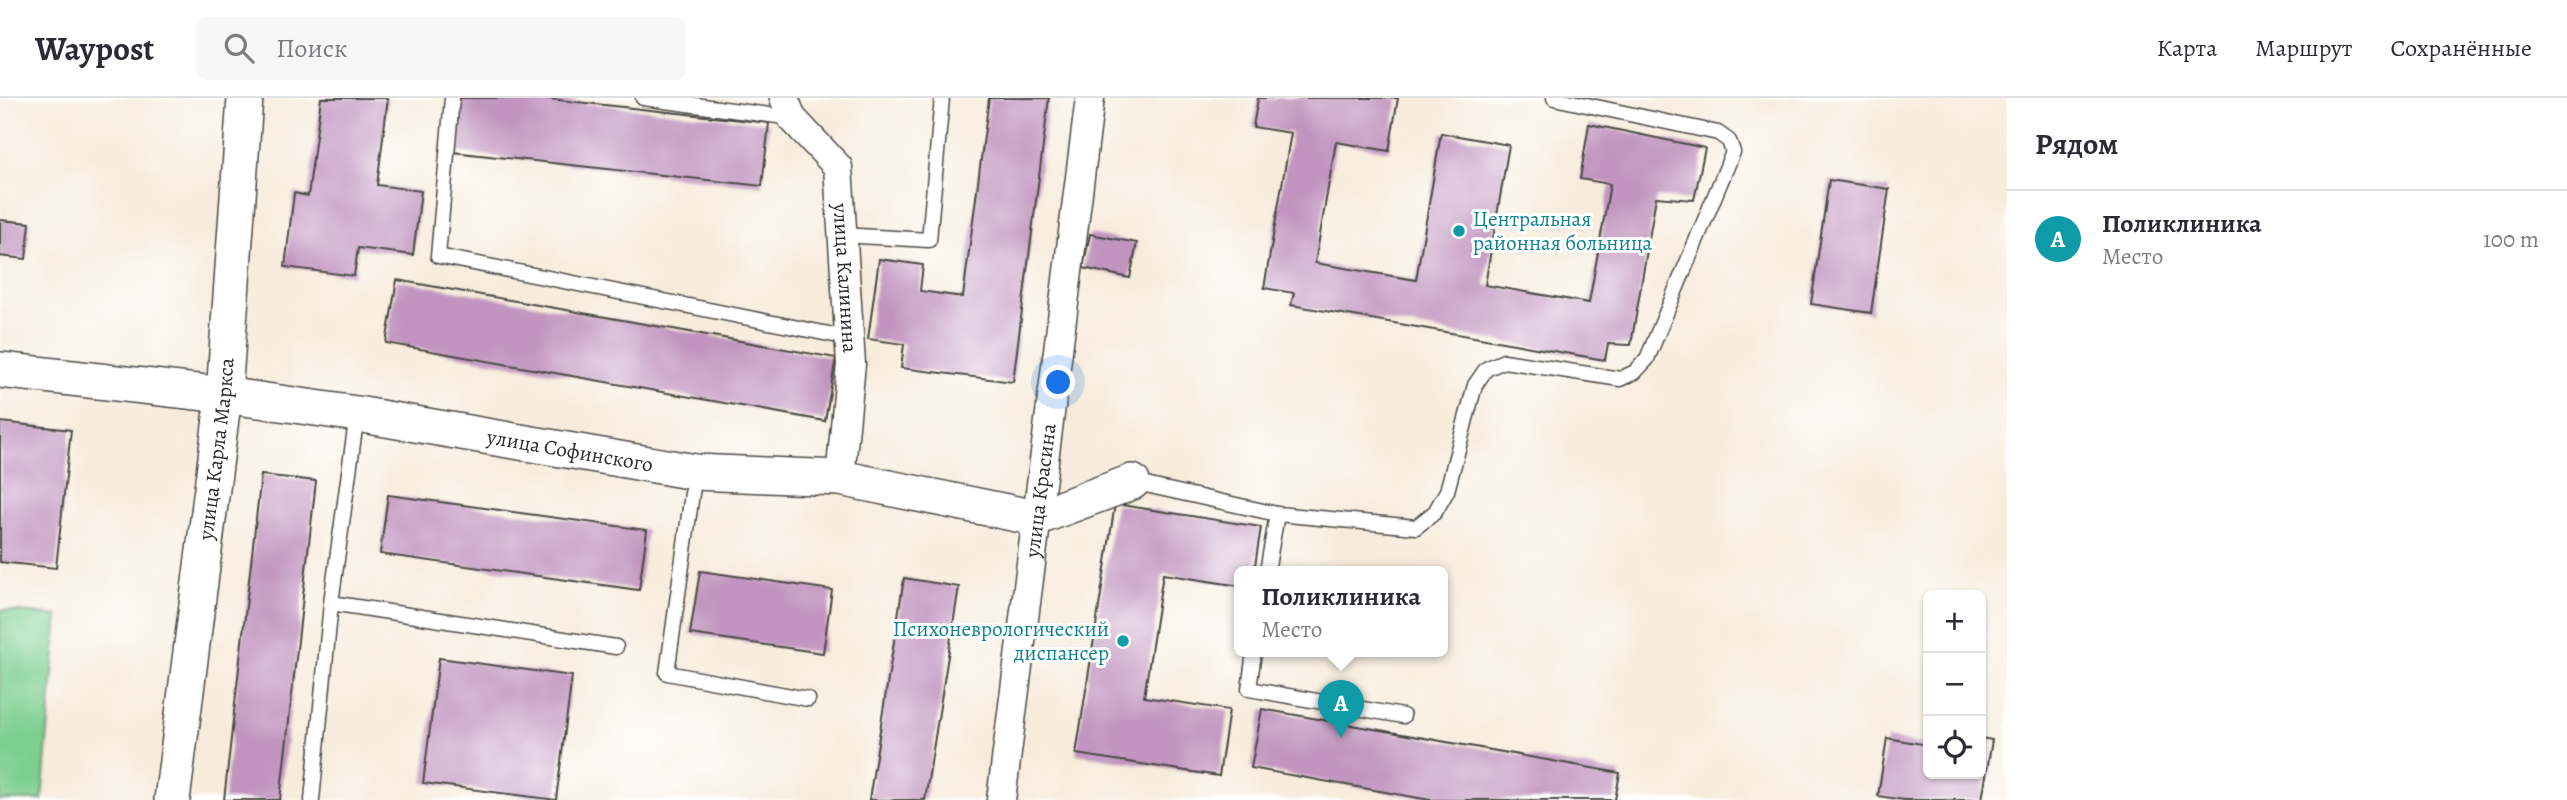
<!DOCTYPE html>
<html lang="ru">
<head>
<meta charset="utf-8">
<style>
	:root { --surface:#fff; --page:#f7f7f7; --text:#2b2b33; --muted:#7c7c81; --line:#e1e1e2; --accent:#b45309 }
	body { margin:0; font-family:Alegreya,serif; background:var(--page); color:var(--text) }
	.controls { position:absolute; right:21px; bottom:21px; display:grid; overflow:hidden; border-radius:10px; box-shadow:0 2px 5px #0004 }
	.controls button { width:63px; height:63px; display:grid; place-items:center; padding:0; border:0; border-bottom:2px solid var(--line); background:var(--surface); color:var(--text); font:35px sans-serif }
	.you { position:absolute; left:1059px; top:285px; width:24px; height:24px; margin:-18px; border:5px solid #fff; border-radius:50%; background:#1a73e8; box-shadow:0 0 0 10px #1a73e833 }
	.badge { display:grid; place-items:center; width:46px; height:46px; border-radius:50%; background:var(--accent); color:#fff; font-size:23px; font-weight:700 }
	.pin { position:absolute; translate:-50% -58px; filter:drop-shadow(0 2px 4px #0008) }
	.pin::after { content:''; position:absolute; top:37px; width:24px; height:21px; background:inherit; clip-path:polygon(0 0,100% 0,50% 100%) }
	.popup { position:absolute; left:1234px; top:468px; width:214px; height:91px; box-sizing:border-box; display:grid; place-content:center; border-radius:10px; background:var(--surface); filter:drop-shadow(0 2px 5px #0005); font-size:23px; white-space:nowrap; color:var(--muted) }
	.popup b { font-size:26px; color:var(--text) }
	.popup::after { content:''; position:absolute; left:50%; top:100%; margin-left:-14px; border:14px solid transparent; border-top-color:var(--surface) }
	.list { margin:0; padding:0; list-style:none }
	h2 { display:flex; justify-content:space-between; align-items:center; height:91px; margin:0; padding:0 28px; font-size:30px }
	h2 small { font-size:23px; font-weight:400; color:var(--muted) }
	.list li { display:grid; grid-template-columns:46px 1fr auto; gap:21px; align-items:center; box-sizing:border-box; height:98px; padding:0 28px; border-top:2px solid var(--line) }
	.list b { display:block; font-size:26px; white-space:nowrap }
	.list p { margin:0; font-size:23px; white-space:nowrap; color:var(--muted) }
	.list em { font-size:23px; font-style:normal; color:var(--muted) }
	.icon { flex:none; width:38px; height:38px; fill:none; stroke:currentColor; stroke-width:2; stroke-linecap:round; stroke-linejoin:round }
	.map { position:relative; flex:none; width:2007px; height:702px; overflow:hidden }
	header { display:flex; align-items:center; gap:42px; box-sizing:border-box; height:98px; padding:0 35px; background:var(--surface); border-bottom:2px solid var(--line) }
	header strong { font-size:33px }
	nav { display:flex; gap:38px; margin-inline-start:auto; font-size:24px }
	.search { width:490px; height:63px; background:var(--page); display:flex; align-items:center; gap:18px; box-sizing:border-box; padding:0 24px; border-radius:10px; color:var(--muted); font-size:26px }
	main { display:flex }
	aside { flex:1; background:var(--surface) }
	.map>svg:first-child { display:block }
	.green { fill:#7dcf90; stroke:#547d5e; stroke-width:2 }
	.building { fill:#c195bf }
	.lines { fill:none; stroke-linecap:round; stroke-linejoin:round }
	.service-casing { stroke:#4a4845; stroke-width:17 }
	.minor-casing { stroke:#4a4845; stroke-width:31 }
	.tertiary-casing { stroke:#4a4845; stroke-width:38 }
	.service { stroke:#fff; stroke-width:14 }
	.minor { stroke:#fff; stroke-width:28 }
	.tertiary { stroke:#fff; stroke-width:35 }
	.culture-dot { fill:#0f9aa8; stroke:#fff; stroke-width:2.5 }
	.labels { text-anchor:middle; dominant-baseline:central; stroke-width:6; stroke-linejoin:round; paint-order:stroke }
	.culture-label { font-size:21px; fill:#0d838f; stroke:#fff; text-anchor:start }
	.street-label { font-size:21px; fill:#2b2b2b; stroke:#fff }
</style>
</head>
<body>
<header>
<strong>Waypost</strong>
<div class="search"><svg class="icon" aria-label="search" viewBox="0 0 24 24"><circle cx="10" cy="10" r="6"/><path d="M15 15l6 6"/></svg>Поиск</div>
<nav><a>Карта</a><a>Маршрут</a><a>Сохранённые</a></nav>
</header>
<main>
<div class="map">
<svg width="2007" height="702" viewBox="0 0 2007 702">
	<rect width="100%" height="100%" fill="#fff"/>
	<filter id="ink" filterUnits="userSpaceOnUse"><feTurbulence type="fractalNoise" baseFrequency=".0143" numOctaves="2"/><feDisplacementMap in="SourceGraphic" scale="14" xChannelSelector="R" yChannelSelector="G"/><feConvolveMatrix kernelMatrix="1 2 1 2 8 2 1 2 1" color-interpolation-filters="sRGB"/></filter>
	<filter id="wash" filterUnits="userSpaceOnUse"><feTurbulence type="fractalNoise" baseFrequency=".00686" numOctaves="4" result="noise"/><feDisplacementMap in="SourceGraphic" scale="28" xChannelSelector="R" yChannelSelector="G"/><feGaussianBlur stdDeviation="1.57" result="paint"/><feColorMatrix in="noise" values="0 0 0 0 0 0 0 0 0 0 0 0 0 0 0 0 0 1.4 0 .05"/><feComposite in="paint" operator="in"/></filter>
	<g filter="url(#wash)">
		<rect width="100%" height="100%" fill="#f7ecdb"/>
		<!-- green -->
		<path class="green" d="M0,512l58,6 -16,184h-42z"/>
		<g id="blocks">
			<!-- building -->
			<path class="building" d="M321,0h67l-11,87 44,6 -8,64 -55,-7 -4,28 -69,-9 9,-74 14,3z
				M459,0h81l229,25 -7,63 -309,-34z
				M989,0h60l-36,284 -112,-14 3,-24 -36,-5 11,-80 44,6 -3,26 43,6z
				M1258,0h140l-9,53 -53,-9 -21,121 101,17 25,-147 68,12 -24,140 104,18 21,-119 -30,-5 9,-55 116,24 -11,52 -38,-3 -25,148 -23,-1 -3,16 -314,-55 3,-12 -30,-5 27,-155 -38,-6z
				M1829,82l60,9 -18,124 -60,-9z
				M0,122l30,3 -4,36 -26,-3z
				M1090,136l47,9 -7,35 -47,-10z
				M397,182l439,78 -11,63 -439,-78z
				M0,324l71,8 -15,138 -56,-6z
				M261,377l55,6 -36,319h-56z
				M388,397l259,35 -8,60 -259,-36z
				M1115,406l146,23 -7,45h-14v14l-77,-12 -19,123 85,13 -10,66 -143,-22z
				M700,473l132,19 -9,63 -133,-19z
				M904,480l55,9 -34,213h-56z
				M439,560l133,18 -16,124 -133,-17z
				M1262,611l358,64 -5,27h-185l-179,-32z
				M1887,640l41,7v29h53v-36l11,2 -10,60h-78l-26,-4z"/>
		</g>
	</g>
	<g filter="url(#ink)">
		<use href="#blocks" fill-opacity="0" stroke="#4a4845" stroke-width="2"/>
		<g class="lines">
			<defs>
				<path id="service" d="M452,0l-14,158 411,82
					M643,0l149,20
					M841,137l88,5 13,-142
					M695,374l-28,201 141,26
					M1132,384l145,32 -10,58
					M1277,416l139,13 19,-15 12,-21 28,-106 11,-16 18,-8 116,18 15,-7 12,-13 86,-207 -4,-11 -11,-8 -164,-35
					M331,505l285,44
					M1254,554l-5,37 154,27
					M312,702l19,-197 26,-189"/>
				<g id="minor">
					<path id="s1" d="M784,0l8,20 46,49 13,197 -11,114"/>
					<path id="s2" d="M1001,702l89,-702"/>
				</g>
				<g id="tertiary">
					<path id="s3" d="M0,272l224,25 133,19 338,58 145,6 196,40 96,-36"/>
					<path id="s4" d="M172,702l52,-405 21,-297"/>
				</g>
			</defs>
			<!-- service casing -->
			<use href="#service" class="service-casing"/>
			<!-- minor casing -->
			<use href="#minor" class="minor-casing"/>
			<!-- tertiary casing -->
			<use href="#tertiary" class="tertiary-casing"/>
			<!-- service -->
			<use href="#service" class="service"/>
			<!-- minor -->
			<use href="#minor" class="minor"/>
			<!-- tertiary -->
			<use href="#tertiary" class="tertiary"/>
		</g>
	</g>
	<!-- markers -->
	<g class="culture-dot">
		<circle cx="1459" cy="133" r="7"/>
		<circle cx="1123" cy="543" r="7"/>
	</g>
	<g class="labels">
		<!-- culture labels -->
		<g class="culture-label">
			<text x="1473" y="121">Центральная<tspan x="1473" dy="24">районная больница</tspan></text>
			<text x="1109" y="531" text-anchor="end">Психоневрологический<tspan x="1109" dy="24">диспансер</tspan></text>
		</g>
		<!-- street labels -->
		<g class="street-label">
			<text stroke="none"><textPath href="#s1" startOffset="200">улица Калинина</textPath></text>
			<text stroke="none"><textPath href="#s4" startOffset="354">улица Карла Маркса</textPath></text>
			<text stroke="none"><textPath href="#s3" startOffset="576">улица Софинского</textPath></text>
			<text stroke="none"><textPath href="#s2" startOffset="312">улица Красина</textPath></text>
		</g>
	</g>
</svg>
<div class="controls">
<button>+</button>
<button>−</button>
<button><svg class="icon" aria-label="locate" viewBox="0 0 24 24"><circle cx="12" cy="12" r="6"/><path d="M12 2v4M12 18v4M2 12h4M18 12h4"/></svg></button>
</div>
<div class="you"></div>
<div class="pin badge" style="left:1341px;top:640px;background:#0f9aa8">A</div>
<div class="popup"><b>Поликлиника</b>Место</div>
</div>
<aside>
<h2>Рядом<small></small></h2>
<ul class="list">
<li><span class="badge" style="background:#0f9aa8">A</span><div><b>Поликлиника</b><p>Место</p></div><em>100 m</em></li>
</ul>
</aside>
</main>
</body>
</html>
